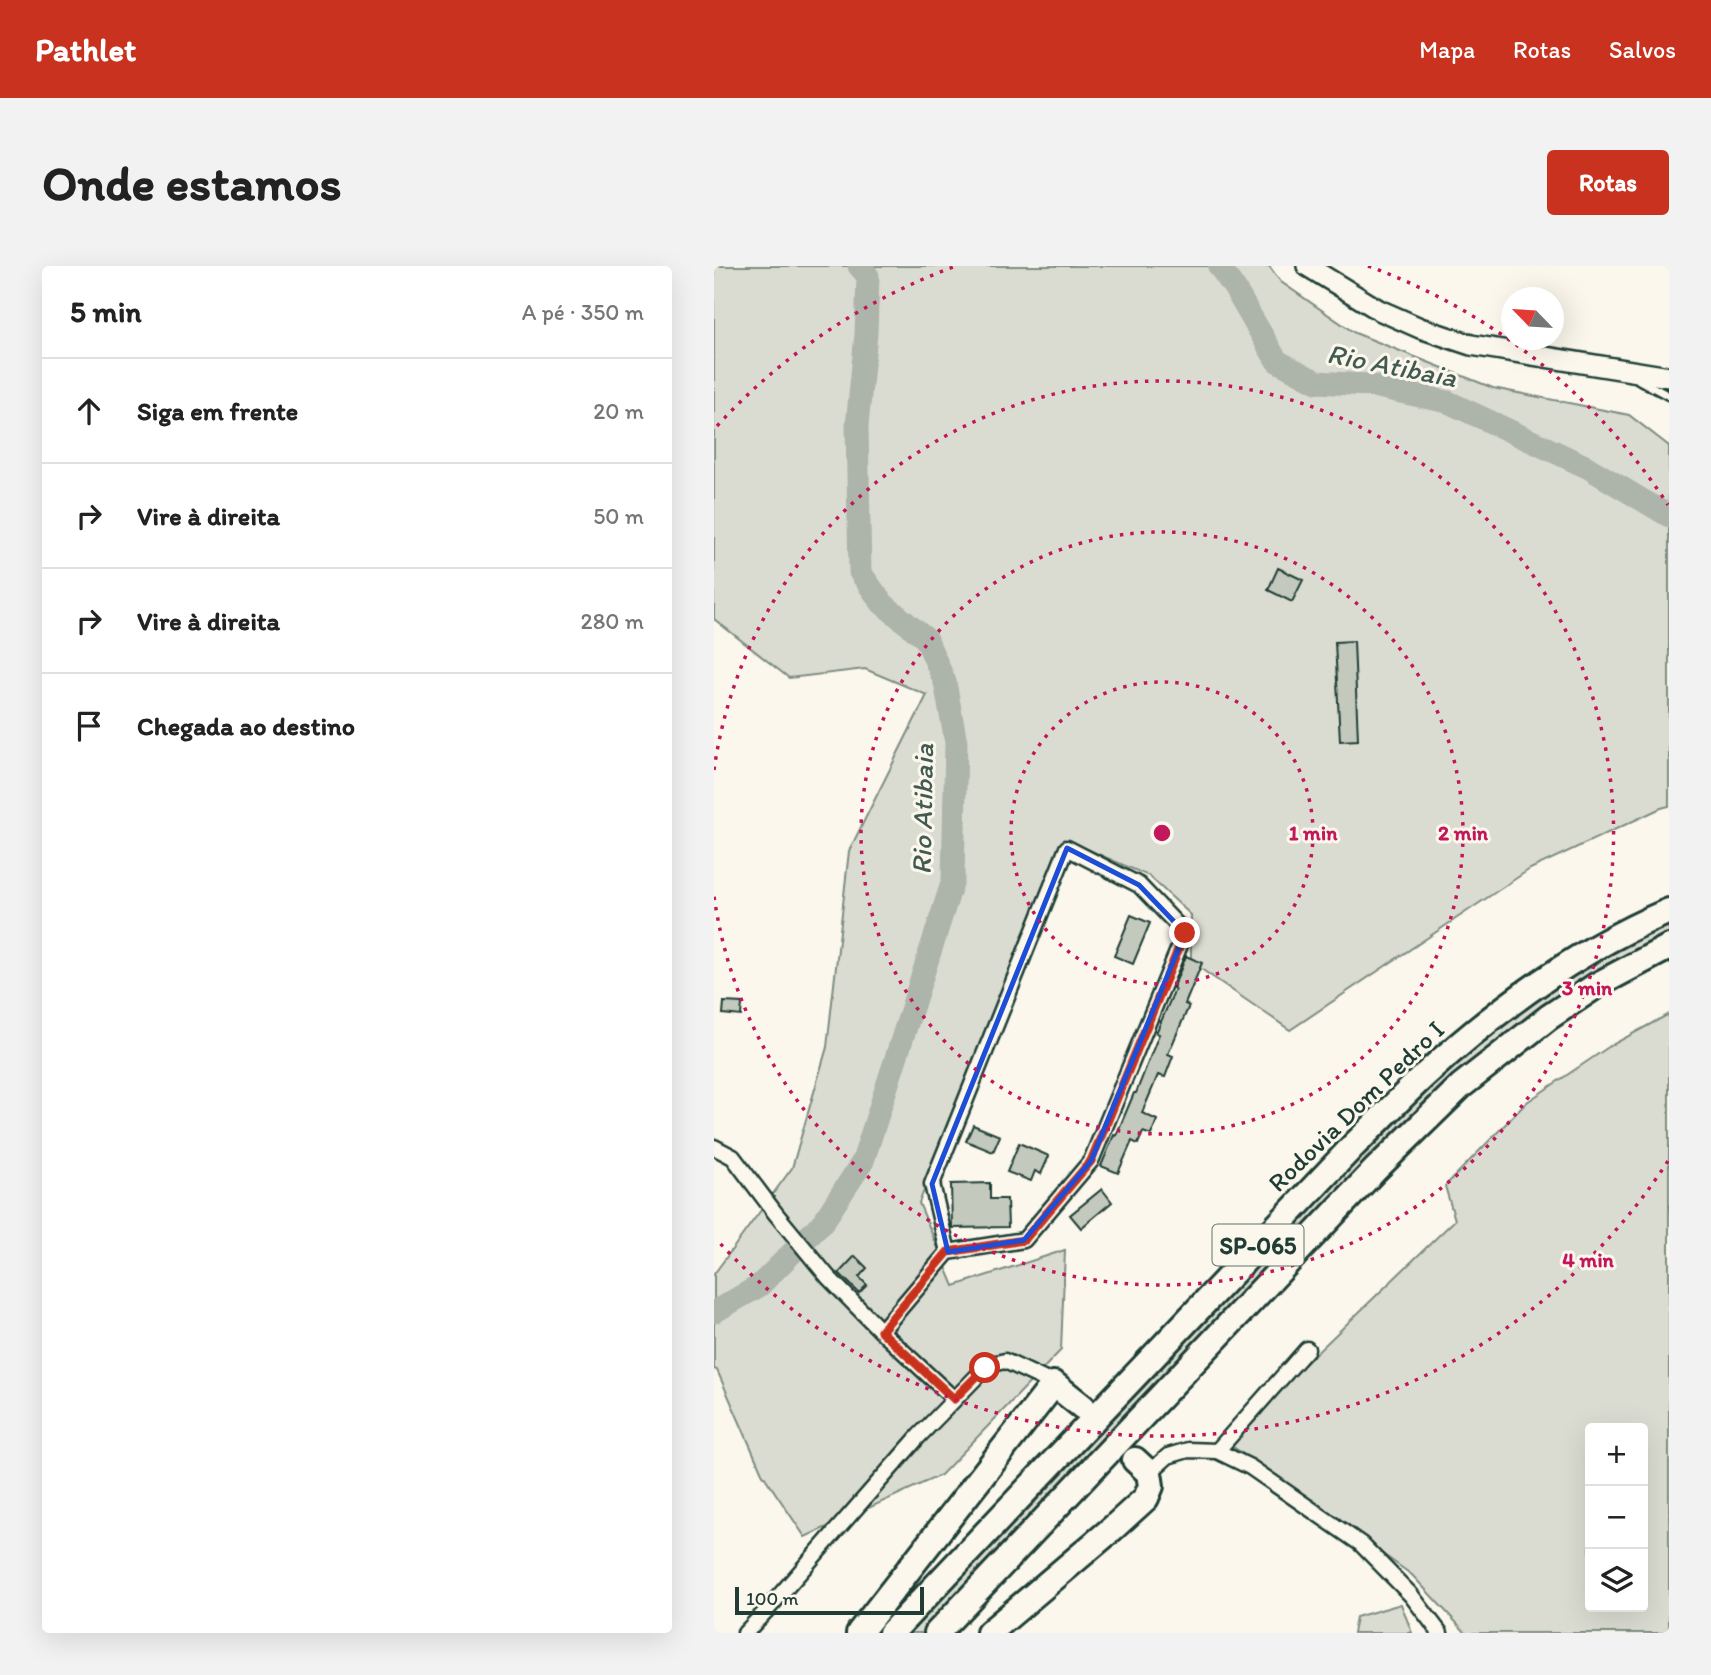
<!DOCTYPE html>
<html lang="pt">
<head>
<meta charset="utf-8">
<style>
	:root { --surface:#fff; --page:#f2f2f2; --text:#222; --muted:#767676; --line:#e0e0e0; --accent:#c8321e }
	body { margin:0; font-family:Itim,sans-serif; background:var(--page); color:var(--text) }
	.controls { position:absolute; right:21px; bottom:21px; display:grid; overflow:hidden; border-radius:7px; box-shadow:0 7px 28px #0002 }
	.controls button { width:63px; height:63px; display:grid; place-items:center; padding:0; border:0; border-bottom:2px solid var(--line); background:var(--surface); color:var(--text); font:35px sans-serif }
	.compass { position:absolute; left:787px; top:21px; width:63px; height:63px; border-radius:50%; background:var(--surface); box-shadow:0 7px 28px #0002; rotate:295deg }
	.scale { position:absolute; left:21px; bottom:18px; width:189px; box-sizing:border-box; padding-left:7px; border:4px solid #1f3d34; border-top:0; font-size:19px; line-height:24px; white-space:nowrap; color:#1f3d34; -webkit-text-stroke:5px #fbf7ec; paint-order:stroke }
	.stop { position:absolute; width:21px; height:21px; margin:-16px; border:5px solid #c8321e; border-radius:50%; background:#fff }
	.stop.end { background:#c8321e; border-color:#fff; box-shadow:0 2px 7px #0008 }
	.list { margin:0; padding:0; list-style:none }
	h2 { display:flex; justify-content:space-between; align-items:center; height:91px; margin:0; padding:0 28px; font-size:30px }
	h2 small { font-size:23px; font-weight:400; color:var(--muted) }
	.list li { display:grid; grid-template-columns:46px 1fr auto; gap:21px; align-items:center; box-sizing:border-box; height:105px; padding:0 28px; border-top:2px solid var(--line) }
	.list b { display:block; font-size:26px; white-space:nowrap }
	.list em { font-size:23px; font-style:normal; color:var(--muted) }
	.icon { flex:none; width:38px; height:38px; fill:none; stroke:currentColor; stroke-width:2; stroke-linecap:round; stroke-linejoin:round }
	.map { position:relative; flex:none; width:955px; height:1367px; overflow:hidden; border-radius:7px }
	header { display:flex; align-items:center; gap:42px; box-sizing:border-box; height:98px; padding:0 35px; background:var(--accent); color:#fff }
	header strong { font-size:33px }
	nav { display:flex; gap:38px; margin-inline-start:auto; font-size:24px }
	.intro { display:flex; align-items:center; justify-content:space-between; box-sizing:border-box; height:168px; padding:0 42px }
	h1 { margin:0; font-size:49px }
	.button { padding:18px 32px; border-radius:7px; background:var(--accent); color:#fff; font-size:24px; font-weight:700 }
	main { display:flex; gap:42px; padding:0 42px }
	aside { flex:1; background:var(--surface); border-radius:7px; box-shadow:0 7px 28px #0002 }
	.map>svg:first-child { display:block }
	.green { fill:#dbdcd1; stroke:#7d8c82; stroke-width:2; fill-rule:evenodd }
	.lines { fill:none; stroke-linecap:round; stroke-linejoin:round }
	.river { stroke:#adb4aa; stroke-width:23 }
	.building { fill:#c4c9be; stroke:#1f3d34; stroke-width:2 }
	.highway-tunnel { stroke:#cfd2c7; stroke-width:24; stroke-dasharray:24 12; stroke-linecap:butt }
	.lane-casing { stroke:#1f3d34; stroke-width:12 }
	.street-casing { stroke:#1f3d34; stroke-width:19 }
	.secondary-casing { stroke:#1f3d34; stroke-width:24 }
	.highway-casing { stroke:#1f3d34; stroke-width:30 }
	.lane { stroke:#fbf7ec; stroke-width:7 }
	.street { stroke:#fbf7ec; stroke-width:14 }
	.secondary { stroke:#fbf7ec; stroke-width:19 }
	.highway { stroke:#fbf7ec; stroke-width:24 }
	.route { stroke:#c8321e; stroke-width:9 }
	.marked { fill:none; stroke:#1d4ed8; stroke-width:5; stroke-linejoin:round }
	.ring { fill:none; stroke:#c2185b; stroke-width:3.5; stroke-dasharray:3.5 7 }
	.labels { text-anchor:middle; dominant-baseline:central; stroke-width:6; stroke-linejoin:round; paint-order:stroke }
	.shield { fill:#fbf7ec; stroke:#61756b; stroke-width:2 }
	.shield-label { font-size:24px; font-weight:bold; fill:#1f3d34 }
	.street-label { font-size:26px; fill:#1f3d34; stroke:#fbf7ec }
	.water-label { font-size:28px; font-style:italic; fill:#425b52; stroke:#fbf7ec }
	.centre { fill:#c2185b; stroke:#fbf7ec; stroke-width:3.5 }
	.ring-label { font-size:21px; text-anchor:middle; font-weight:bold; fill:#c2185b; stroke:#fbf7ec; stroke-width:6; stroke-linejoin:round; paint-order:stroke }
</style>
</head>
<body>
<header>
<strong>Pathlet</strong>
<nav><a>Mapa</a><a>Rotas</a><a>Salvos</a></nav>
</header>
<div class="intro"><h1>Onde estamos</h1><a class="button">Rotas</a></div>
<main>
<aside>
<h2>5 min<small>A pé · 350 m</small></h2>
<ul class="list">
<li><svg class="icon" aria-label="ahead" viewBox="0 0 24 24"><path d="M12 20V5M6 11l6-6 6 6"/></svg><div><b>Siga em frente</b></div><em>20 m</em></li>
<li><svg class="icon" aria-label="right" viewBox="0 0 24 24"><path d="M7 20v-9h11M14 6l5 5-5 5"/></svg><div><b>Vire à direita</b></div><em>50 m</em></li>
<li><svg class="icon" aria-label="right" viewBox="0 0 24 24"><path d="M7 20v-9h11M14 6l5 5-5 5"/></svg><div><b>Vire à direita</b></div><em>280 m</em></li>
<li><svg class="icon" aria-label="arrive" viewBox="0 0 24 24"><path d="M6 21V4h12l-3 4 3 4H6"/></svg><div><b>Chegada ao destino</b></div></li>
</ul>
</aside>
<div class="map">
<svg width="955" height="1367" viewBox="0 0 955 1367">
	<rect width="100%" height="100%" fill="#fbf7ec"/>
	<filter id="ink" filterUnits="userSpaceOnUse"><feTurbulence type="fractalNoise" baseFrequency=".0143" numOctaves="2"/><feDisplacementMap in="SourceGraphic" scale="14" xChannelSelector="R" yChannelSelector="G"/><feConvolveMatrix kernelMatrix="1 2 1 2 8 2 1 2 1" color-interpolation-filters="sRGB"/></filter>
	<g filter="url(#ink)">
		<!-- green -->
		<path class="green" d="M0,0h555l12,16 74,51 138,55 136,27 40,31v360l-8,2 -131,61 -240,161 -99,-68v-47l-42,-39 -85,-37 -145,364 35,83 111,-36 -4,100 -120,125 -136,62 -43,-64 -45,-103 -3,-1v-95l78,-106 35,-121 22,-196 78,-156 -62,-26 -76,9 -75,-59z
			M955,652v20l-116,67 -486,478 -142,150h-24l503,-529 137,-114z
			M955,748v619h-203l-54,-58 -187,-134 230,-221 -10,-34 82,-84 83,-56zM876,1162h53v179h-53z
			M687,1338l11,29h-59l3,-16z"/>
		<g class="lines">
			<!-- river -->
			<path class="river" d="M505,0l16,23 42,72 40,21 51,3 80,17 139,65 82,49
				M0,1046l45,-26 64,-64 40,-61 90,-281 3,-138 -11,-60 -19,-43 -44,-36 -22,-31 -3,-146 9,-92 2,-58 -9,-10"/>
		</g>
		<!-- building -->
		<path class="building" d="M564,302l25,12 -11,22 -24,-12z
			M640,375l4,99 -18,1 -5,-99z
			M417,649l19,8 -17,41 -19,-8z
			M472,690l16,7 -17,41 4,2 -21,48 5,2 -8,21 -7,-2 -16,38 15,7 -6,15 -8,-3 -5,12 -6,-3 -14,32 -17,-7 13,-31 2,1 18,-43h2l23,-59 -3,-1 19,-44 -2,-1z
			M10,736l18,1 -1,13 -18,-2z
			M259,859l27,11 -7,16 -27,-11z
			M305,877l30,13 -8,18 -6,-3 -4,10 -24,-9z
			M276,917v16h17l1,28 -56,1 -1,-44z
			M388,923l10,13 -31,26 -11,-13z
			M141,990l12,12 -8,9 8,8 -8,8 -20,-20z"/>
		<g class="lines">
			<!-- highway-tunnel -->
			<path class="highway-tunnel" d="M369,1141l49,50"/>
			<defs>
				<path id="lane" d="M925,114l30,16"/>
				<path id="street" d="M0,881l19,10 43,57 52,63 53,54 73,68
					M167,1065l67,-79 76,-12 67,-79 94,-228 -46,-48 -72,-37 -135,336 16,68
					M503,1185l90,-102
					M435,1207l19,-17 20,-6 29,1 33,16 111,77 50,51 29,38
					M31,1367l21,-22 152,-174 67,-69 11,-5 9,-2 49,23"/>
				<path id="secondary" d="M593,0l72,44 41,18 51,17 198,32"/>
				<path id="highway" d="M145,1367l195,-249 29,23
					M177,1367l463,-488c24,-23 47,-48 72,-71 72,-66 153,-125 243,-163
					M223,1367l438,-463 86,-84 88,-69 48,-32 72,-38
					M275,1367l124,-105 33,-30 5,-12 -2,-13 -14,-13"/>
			</defs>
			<!-- lane casing -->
			<use href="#lane" class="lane-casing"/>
			<!-- street casing -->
			<use href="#street" class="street-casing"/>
			<!-- secondary casing -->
			<use href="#secondary" class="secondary-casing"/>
			<!-- highway casing -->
			<use href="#highway" class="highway-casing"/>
			<!-- lane -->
			<use href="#lane" class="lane"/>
			<!-- street -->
			<use href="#street" class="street"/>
			<!-- secondary -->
			<use href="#secondary" class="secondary"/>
			<!-- highway -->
			<use href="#highway" class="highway"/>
		</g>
	</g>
	<g class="lines" filter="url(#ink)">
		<!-- route -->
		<path class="route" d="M271,1102l-31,31 -73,-68 67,-79 76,-12 67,-79 94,-228"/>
	</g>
	<!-- marked area -->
	<path class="marked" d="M353,582l72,37 46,48 -94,228 -67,79 -76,12 -16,-68z"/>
	<!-- distance rings -->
	<g class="ring">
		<circle cx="448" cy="567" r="151"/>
		<circle cx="448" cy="567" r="301"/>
		<path d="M0 504A452 452 0 1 1 0 630"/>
		<path d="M954 895A603 603 0 0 1 3 974M3 160A603 603 0 0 1 242 0M654 0A603 603 0 0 1 954 239"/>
	</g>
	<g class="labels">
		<!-- shield labels -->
		<rect class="shield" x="498.5" y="958.5" width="91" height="41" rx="5"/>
		<g class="shield-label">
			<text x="544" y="979">SP-065</text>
		</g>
		<!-- street labels -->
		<g class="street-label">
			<text transform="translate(642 840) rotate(-44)">Rodovia Dom Pedro I</text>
		</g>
		<!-- water labels -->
		<g class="water-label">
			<text transform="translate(678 99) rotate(11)">Rio Atibaia</text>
			<text transform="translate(208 543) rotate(-89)">Rio Atibaia</text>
		</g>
	</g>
	<circle cx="448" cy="567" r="10" class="centre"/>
	<g class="ring-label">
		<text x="599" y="574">1 min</text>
		<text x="749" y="574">2 min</text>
		<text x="873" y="729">3 min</text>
		<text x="874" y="1001">4 min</text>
	</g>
</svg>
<div class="controls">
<button>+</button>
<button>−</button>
<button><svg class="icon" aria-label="layers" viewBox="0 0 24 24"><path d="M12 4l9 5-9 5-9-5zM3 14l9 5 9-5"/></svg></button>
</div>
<svg class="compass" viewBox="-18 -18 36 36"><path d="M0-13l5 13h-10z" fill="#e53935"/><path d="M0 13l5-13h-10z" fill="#767676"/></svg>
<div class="scale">100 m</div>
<div class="stop" style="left:271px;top:1102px"></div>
<div class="stop end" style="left:471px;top:667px"></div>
</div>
</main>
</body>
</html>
